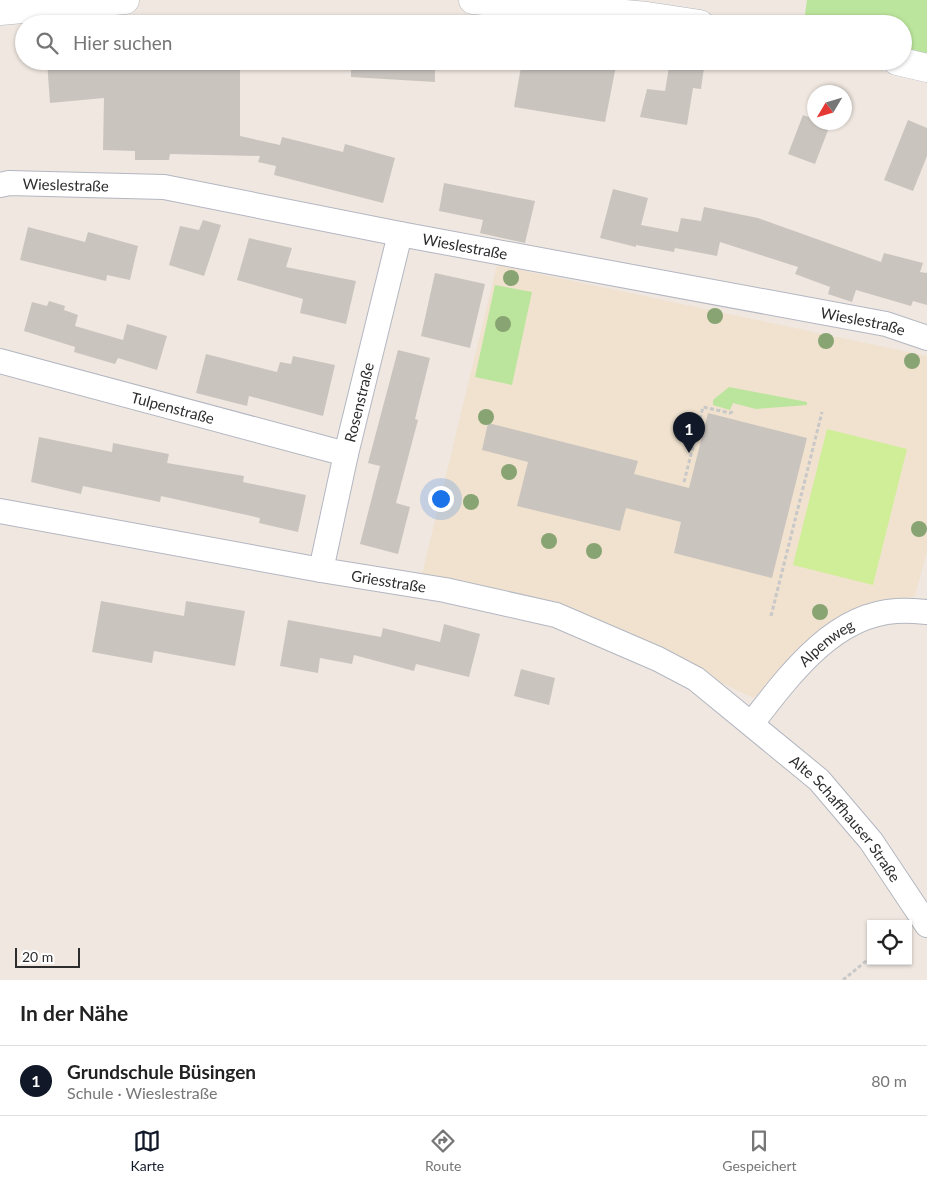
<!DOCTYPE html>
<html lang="de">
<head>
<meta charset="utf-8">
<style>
	:root { --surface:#fff; --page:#f2f2f2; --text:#222; --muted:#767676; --line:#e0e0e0; --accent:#111827 }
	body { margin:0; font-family:Lato,sans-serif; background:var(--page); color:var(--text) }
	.controls { position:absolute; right:15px; bottom:15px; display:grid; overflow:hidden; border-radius:0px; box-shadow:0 1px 4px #0004 }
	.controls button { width:45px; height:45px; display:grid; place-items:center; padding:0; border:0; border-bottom:1px solid var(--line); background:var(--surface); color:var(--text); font:25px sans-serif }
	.compass { position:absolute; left:807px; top:85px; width:45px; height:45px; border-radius:50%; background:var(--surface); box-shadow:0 1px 4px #0004; rotate:232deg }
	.scale { position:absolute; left:15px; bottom:12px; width:65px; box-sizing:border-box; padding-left:5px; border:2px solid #2d2d2d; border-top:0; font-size:14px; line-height:18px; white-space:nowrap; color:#2d2d2d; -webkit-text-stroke:4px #fff; paint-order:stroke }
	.you { position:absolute; left:440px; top:498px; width:18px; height:18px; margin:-12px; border:4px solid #fff; border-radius:50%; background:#1a73e8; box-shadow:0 0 0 8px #1a73e833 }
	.badge { display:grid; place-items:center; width:32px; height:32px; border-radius:50%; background:var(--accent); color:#fff; font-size:16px; font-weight:700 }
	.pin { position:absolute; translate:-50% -41px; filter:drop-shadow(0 1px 2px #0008) }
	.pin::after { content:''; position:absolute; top:26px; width:18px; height:15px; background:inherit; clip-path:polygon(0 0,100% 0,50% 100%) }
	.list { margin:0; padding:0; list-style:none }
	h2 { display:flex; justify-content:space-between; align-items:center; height:65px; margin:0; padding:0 20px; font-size:21px }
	h2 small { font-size:16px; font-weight:400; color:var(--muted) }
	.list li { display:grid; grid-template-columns:32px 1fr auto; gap:15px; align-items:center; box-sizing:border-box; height:70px; padding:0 20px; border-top:1px solid var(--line) }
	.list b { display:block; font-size:19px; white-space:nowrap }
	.list p { margin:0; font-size:16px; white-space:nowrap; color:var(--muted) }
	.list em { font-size:16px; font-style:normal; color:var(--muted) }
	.icon { flex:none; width:28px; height:28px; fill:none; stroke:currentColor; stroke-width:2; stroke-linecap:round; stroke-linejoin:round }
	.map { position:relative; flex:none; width:927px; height:980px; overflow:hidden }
	.search { position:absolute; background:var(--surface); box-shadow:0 1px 4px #0004; left:15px; right:15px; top:15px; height:55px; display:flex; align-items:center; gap:12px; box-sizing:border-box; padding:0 18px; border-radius:28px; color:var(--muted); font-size:19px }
	.sheet { height:135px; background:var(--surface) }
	nav { display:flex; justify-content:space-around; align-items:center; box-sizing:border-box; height:70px; border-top:1px solid var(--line); background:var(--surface); font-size:14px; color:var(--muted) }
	nav a { display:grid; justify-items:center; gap:2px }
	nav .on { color:var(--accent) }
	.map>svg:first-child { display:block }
	.education { fill:#f0e2cf }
	.green { fill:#bbe59c }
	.pitch { fill:#d0ed98 }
	.building { fill:#cac4bf }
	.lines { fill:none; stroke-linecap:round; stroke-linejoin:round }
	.minor-casing { stroke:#b3b7c1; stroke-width:26 }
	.secondary-casing { stroke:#b3b7c1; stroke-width:29 }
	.path { stroke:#c8c8c8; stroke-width:3; stroke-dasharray:4 2.5; stroke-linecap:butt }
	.minor { stroke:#fff; stroke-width:24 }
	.secondary { stroke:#fff; stroke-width:28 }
	.tree { fill:#88a473 }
	.labels { text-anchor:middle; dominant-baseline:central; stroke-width:4; stroke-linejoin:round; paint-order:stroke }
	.street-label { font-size:15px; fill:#2d2d2d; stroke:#fff }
</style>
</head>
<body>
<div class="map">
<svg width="927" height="980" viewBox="0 0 927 980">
	<rect width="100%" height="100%" fill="#efe7e0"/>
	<!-- education -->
	<path class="education" d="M497,265l430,91v195l-12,45 -68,15 -93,87 -191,-88 -141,-36z"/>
	<!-- green -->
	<path class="green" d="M807,0h120v54l-24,-7v-23h-88l-11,-3z
		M495,285l37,7 -20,93 -37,-8z
		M729,387l78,15v3l-51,4 -23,-6 -3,7 -17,-5v-5z"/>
	<!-- pitch -->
	<path class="pitch" d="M827,429l80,20 -34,136 -80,-20z"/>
	<!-- building -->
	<path class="building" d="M47,61h193v75l40,9 2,-8 61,15 2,-8 50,14 -12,45 -109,-28 2,-9 -18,-4 2,-6 -90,-2 -1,6h-34v-9l-32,-1 1,-52 -54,5z
		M351,61h84v21l-84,-5z
		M522,61h56l38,5 -11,56 -91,-15z
		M670,61h35l-4,28 -8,-1 -6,37 -47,-8 7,-28 18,2z
		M803,115l11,4v3l16,3 -15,39 -27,-10z
		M908,120l19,8v28l-14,35 -29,-11z
		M444,183l91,18 -10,42 -45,-10 3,-13 -44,-9z
		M613,189l35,9 -7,27 37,7 3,-14 20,3 3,-14 54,11 123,44 3,-9 39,10 -3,9 7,1v32l-14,-4 -2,5 -55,-16 -4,12 -24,-8 2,-7 -35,-13 3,-7 -78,-25 -3,14 -42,-8 2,-9 -3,13 -38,-7v2l-36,-9z
		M203,220l18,5 -17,51 -35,-11 11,-39 19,4z
		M28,227l57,15 3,-10 50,14 -8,34 -23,-5 -1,6 -86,-21z
		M249,238l43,10 -6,19 70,14 -10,43 -46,-11 3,-14 -66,-19z
		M435,273l50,11 -15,64 -49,-12z
		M49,301l16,5 -1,4 14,5 -3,11 48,14 4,-16 40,12 -10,34 -39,-12 -3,6 -41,-12 1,-5 -51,-16 8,-29 15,4z
		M398,350l32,8 -15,61 3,1 -22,83 14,4 -12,47 -38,-10 20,-78 -12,-3z
		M206,354l71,18 3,-10 11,2 2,-8 42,9 -12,51 -74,-20 -2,10 -51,-13z
		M708,413l99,25 -35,140 -98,-25 7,-31 -55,-14 -6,23 -103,-25 11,-44 -46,-12 6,-27 150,38 -4,13 55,14z
		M39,437l73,15 1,-9 56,11 -2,9 77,13 -1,6 63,13 -8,37 -39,-9 1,-5 -99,-22 -1,6 -77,-16 -2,8 -50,-12z
		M101,601l83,15 2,-15 59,10 -10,55 -81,-15 -2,12 -60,-11z
		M288,620l93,17 2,-9 57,14 4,-18 36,10 -11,43 -53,-13 -2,7 -60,-16 -2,9 -32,-6 -2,15 -38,-7z
		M521,669l34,9 -6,27 -35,-9z"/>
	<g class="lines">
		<defs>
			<g id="minor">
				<path id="s1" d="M0,185l9,-2 155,4 236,47 486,90 41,14"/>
				<path id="s2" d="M0,361l346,93"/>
				<path id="s3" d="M0,511l321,59 124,20 111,25 102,44 38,20 123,101 52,61 56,84"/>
				<path id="s4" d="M321,570l25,-116 54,-220"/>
				<path id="s5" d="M752,723c36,-46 80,-108 144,-112 10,-1 21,0 31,1"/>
			</g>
			<path id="secondary" d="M473,0l174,16 53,8
				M0,11l125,-11
				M897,61l30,7"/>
		</defs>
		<!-- minor casing -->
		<use href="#minor" class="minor-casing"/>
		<!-- secondary casing -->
		<use href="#secondary" class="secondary-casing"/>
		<!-- path -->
		<path class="path" d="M684,482l19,-75 27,6 4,-2
			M771,616l51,-204
			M843,980l28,-23"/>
		<!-- minor -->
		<use href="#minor" class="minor"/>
		<!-- secondary -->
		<use href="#secondary" class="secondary"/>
	</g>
	<!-- trees -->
	<g class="tree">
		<circle cx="511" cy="278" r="8"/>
		<circle cx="715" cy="316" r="8"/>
		<circle cx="503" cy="324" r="8"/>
		<circle cx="826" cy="341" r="8"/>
		<circle cx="912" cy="361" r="8"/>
		<circle cx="486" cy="417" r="8"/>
		<circle cx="509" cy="472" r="8"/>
		<circle cx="471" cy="502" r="8"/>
		<circle cx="919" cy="529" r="8"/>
		<circle cx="549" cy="541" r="8"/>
		<circle cx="594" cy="551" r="8"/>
		<circle cx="820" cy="612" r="8"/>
	</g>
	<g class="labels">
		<!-- street labels -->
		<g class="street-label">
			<text stroke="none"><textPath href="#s1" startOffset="66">Wieslestraße</textPath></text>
			<text stroke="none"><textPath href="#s1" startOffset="471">Wieslestraße</textPath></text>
			<text stroke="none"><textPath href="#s1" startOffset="876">Wieslestraße</textPath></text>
			<text stroke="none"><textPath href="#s4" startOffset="172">Rosenstraße</textPath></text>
			<text stroke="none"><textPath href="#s2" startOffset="179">Tulpenstraße</textPath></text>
			<text stroke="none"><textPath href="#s3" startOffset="395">Griesstraße</textPath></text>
			<text stroke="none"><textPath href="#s5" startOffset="110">Alpenweg</textPath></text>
			<text stroke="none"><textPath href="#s3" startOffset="925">Alte Schaffhauser Straße</textPath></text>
		</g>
	</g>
</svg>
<div class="controls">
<button><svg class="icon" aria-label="locate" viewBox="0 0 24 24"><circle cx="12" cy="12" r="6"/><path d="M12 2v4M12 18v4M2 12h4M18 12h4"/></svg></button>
</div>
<svg class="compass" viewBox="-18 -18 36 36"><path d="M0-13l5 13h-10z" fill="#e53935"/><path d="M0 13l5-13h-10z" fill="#767676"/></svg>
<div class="scale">20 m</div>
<div class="you"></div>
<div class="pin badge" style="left:689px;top:453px">1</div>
<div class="search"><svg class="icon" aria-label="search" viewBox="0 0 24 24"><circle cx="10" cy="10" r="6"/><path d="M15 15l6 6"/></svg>Hier suchen</div>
</div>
<section class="sheet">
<h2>In der Nähe<small></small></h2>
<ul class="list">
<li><span class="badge">1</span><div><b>Grundschule Büsingen</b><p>Schule · Wieslestraße</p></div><em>80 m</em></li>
</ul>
</section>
<nav>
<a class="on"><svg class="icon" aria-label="map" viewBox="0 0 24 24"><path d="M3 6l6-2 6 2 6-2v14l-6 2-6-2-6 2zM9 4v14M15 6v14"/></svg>Karte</a>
<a><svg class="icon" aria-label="directions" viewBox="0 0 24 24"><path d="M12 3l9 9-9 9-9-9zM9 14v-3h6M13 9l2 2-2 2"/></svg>Route</a>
<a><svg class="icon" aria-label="saved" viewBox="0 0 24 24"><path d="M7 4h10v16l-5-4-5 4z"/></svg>Gespeichert</a>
</nav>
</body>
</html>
